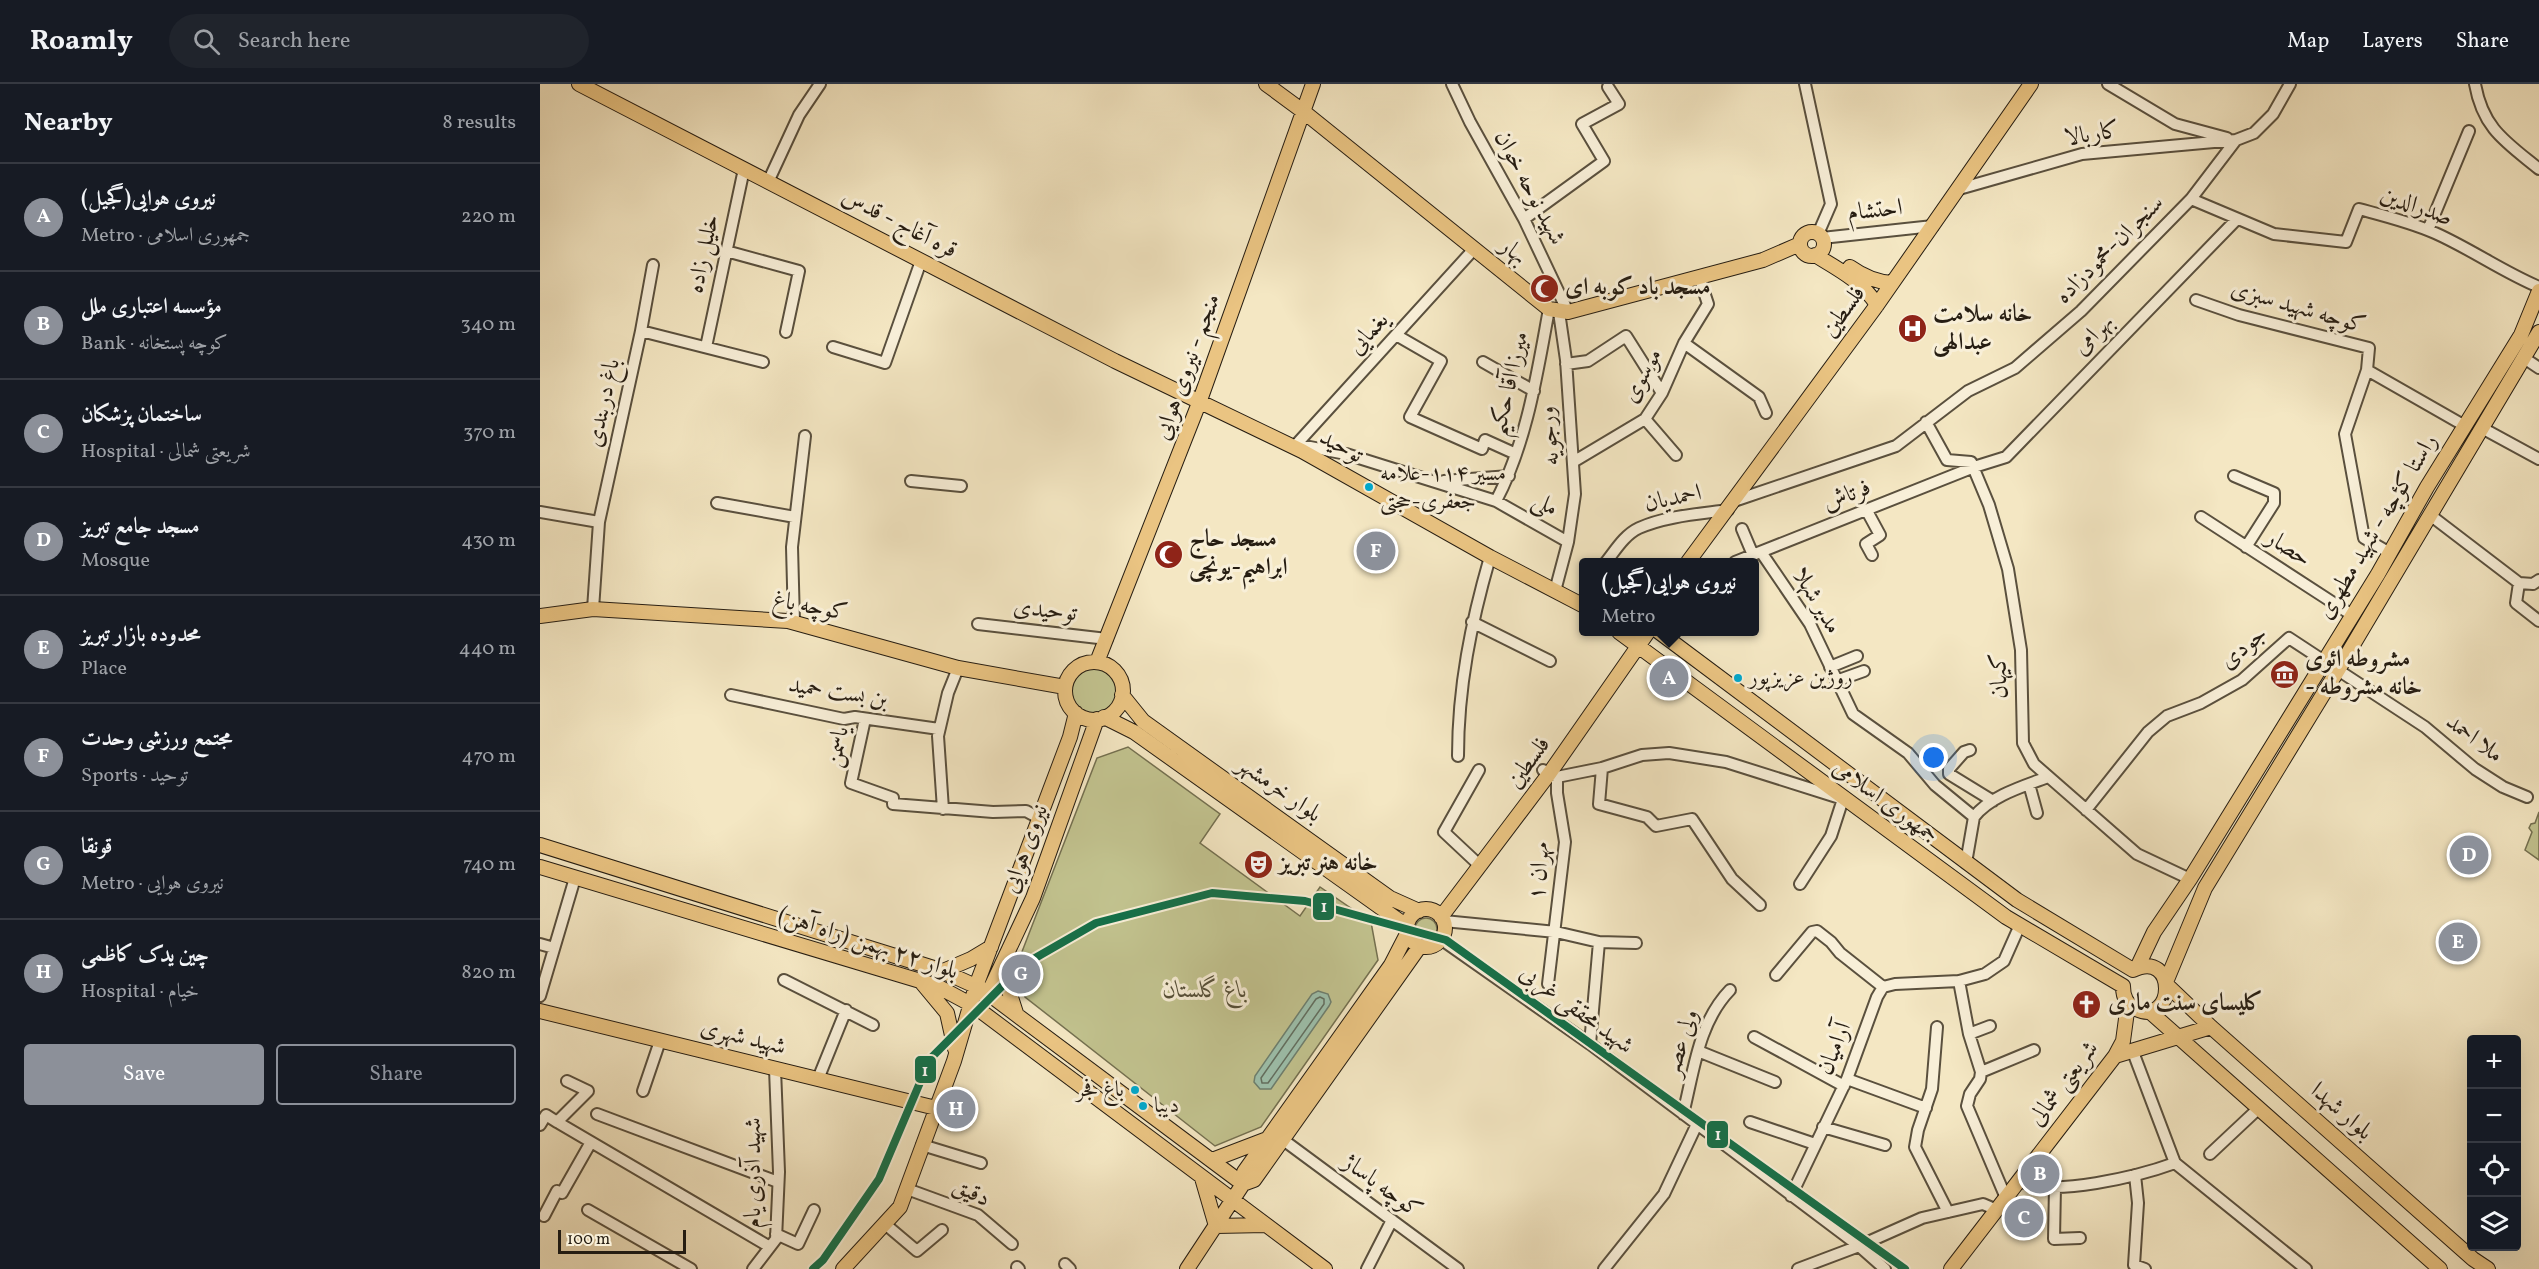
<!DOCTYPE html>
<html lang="en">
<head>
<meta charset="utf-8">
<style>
	:root { --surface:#171b24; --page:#20242c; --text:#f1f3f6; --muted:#9ea1a6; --line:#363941; --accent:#8c9099 }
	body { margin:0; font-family:Vollkorn,Amiri,serif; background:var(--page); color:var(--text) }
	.controls { position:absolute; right:18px; bottom:18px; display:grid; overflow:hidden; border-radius:6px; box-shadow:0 6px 24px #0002 }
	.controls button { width:54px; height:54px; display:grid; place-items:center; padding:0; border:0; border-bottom:2px solid var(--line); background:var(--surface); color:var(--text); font:30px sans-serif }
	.scale { position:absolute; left:18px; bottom:15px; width:128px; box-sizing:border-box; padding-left:6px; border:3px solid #261d12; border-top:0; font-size:16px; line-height:21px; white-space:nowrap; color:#261d12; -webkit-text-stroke:4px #f8efd8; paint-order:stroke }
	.you { position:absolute; left:1394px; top:674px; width:21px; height:21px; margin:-15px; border:4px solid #fff; border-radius:50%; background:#1a73e8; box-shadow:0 0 0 9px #1a73e833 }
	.badge { display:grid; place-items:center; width:39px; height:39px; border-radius:50%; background:var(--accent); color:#fff; font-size:20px; font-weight:700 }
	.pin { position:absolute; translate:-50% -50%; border:3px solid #fff; box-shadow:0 2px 6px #0006 }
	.popup { position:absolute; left:1039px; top:474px; width:180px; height:78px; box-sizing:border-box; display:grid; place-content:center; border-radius:6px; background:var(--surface); filter:drop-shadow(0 2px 4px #0005); font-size:20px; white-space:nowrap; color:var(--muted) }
	.popup b { font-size:22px; color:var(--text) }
	.popup::after { content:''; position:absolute; left:50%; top:100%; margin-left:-12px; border:12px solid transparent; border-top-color:var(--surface) }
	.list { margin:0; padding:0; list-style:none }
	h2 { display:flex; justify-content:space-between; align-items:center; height:78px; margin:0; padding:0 24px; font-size:26px }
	h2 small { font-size:20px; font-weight:400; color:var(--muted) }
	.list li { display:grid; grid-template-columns:39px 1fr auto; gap:18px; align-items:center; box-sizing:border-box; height:108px; padding:0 24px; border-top:2px solid var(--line) }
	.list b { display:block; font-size:22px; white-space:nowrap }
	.list p { margin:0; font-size:20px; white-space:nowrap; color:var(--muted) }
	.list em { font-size:20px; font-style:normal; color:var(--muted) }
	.actions { display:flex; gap:12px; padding:18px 24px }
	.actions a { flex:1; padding:14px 0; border:2px solid var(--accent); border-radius:6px; text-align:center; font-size:21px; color:var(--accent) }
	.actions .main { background:var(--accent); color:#fff }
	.icon { flex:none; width:33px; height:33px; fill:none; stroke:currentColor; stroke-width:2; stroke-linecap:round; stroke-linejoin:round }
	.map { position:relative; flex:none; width:1999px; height:1185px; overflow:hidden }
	header { display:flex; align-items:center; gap:36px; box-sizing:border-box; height:84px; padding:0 30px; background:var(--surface); border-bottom:2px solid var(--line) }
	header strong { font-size:28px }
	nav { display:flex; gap:33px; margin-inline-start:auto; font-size:21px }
	.search { width:420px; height:54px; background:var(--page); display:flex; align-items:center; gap:15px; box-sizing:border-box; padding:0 21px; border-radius:33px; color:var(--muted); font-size:22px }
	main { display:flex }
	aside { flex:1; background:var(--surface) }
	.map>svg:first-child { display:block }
	.green { fill:#c2c38f; stroke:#747050; stroke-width:1.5 }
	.water { fill:#9dc1ad; stroke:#6d7f6f; stroke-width:1.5 }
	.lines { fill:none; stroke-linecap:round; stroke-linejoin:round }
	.shore { stroke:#626f60; stroke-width:1.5 }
	.minor-casing { stroke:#5a503e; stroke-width:14 }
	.major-casing { stroke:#261d12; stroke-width:16 }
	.minor { stroke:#f8efd8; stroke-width:10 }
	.major { stroke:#eac482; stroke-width:14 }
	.metro-1-casing { stroke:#f8efd8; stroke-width:12 }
	.metro-1 { stroke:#147049; stroke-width:8 }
	.bus-dot { fill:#00a9ce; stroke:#f8efd8; stroke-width:2 }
	.labels { text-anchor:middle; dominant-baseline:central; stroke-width:6; stroke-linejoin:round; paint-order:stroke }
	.bus-label { font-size:22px; fill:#261d12; stroke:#f8efd8; text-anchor:start }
	.street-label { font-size:24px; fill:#261d12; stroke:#f8efd8 }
	.poi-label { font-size:24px; font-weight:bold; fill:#261d12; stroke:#f8efd8; text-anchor:start }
	.park-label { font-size:24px; font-style:italic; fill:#554f38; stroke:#f8efd8 }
	.line-badge { stroke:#f8efd8; stroke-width:2 }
	.badge-label { font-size:16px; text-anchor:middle; font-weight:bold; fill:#fff }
</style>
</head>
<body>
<header>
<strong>Roamly</strong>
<div class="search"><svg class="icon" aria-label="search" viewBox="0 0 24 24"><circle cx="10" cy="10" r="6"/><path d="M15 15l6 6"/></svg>Search here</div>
<nav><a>Map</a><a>Layers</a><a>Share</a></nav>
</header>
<main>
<aside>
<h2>Nearby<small>8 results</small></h2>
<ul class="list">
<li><span class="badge">A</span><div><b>نیروی هوایی(گجیل)</b><p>Metro · جمهوری اسلامی</p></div><em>220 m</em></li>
<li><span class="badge">B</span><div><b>مؤسسه اعتباری ملل</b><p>Bank · کوچه پستخانه</p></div><em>340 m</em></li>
<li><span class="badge">C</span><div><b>ساختمان پزشکان</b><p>Hospital · شریعتی شمالی</p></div><em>370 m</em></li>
<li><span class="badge">D</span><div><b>مسجد جامع تبریز</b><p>Mosque</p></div><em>430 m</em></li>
<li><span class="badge">E</span><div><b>محدوده بازار تبریز</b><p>Place</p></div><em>440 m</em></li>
<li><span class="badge">F</span><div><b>مجتمع ورزشی وحدت</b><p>Sports · توحید</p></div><em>470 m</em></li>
<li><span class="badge">G</span><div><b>قونقا</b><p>Metro · نیروی هوایی</p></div><em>740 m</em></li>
<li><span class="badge">H</span><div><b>چین یدک کاظمی</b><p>Hospital · خیام</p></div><em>820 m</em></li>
</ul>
<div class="actions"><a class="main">Save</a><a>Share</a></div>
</aside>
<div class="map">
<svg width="1999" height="1185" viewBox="0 0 1999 1185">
	<rect width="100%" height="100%" fill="#f4e7c3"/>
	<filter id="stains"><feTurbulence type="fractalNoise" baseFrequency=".00333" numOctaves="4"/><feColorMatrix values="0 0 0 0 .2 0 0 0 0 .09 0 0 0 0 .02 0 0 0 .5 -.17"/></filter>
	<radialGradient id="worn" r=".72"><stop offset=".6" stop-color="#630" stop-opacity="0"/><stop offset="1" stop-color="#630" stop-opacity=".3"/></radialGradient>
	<!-- green -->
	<path class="green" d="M532 607a23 23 0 1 1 46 0a23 23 0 1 1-46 0Z
		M588,663l92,67 -20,29 100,73 20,-29 51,35 7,38 -117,167 -46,19 -190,-149 -7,-35 79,-204z
		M1999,728v48l-14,-10 7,-18 -3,-4 2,-4 4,-1z
		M875 845a11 11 0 1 1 22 0a11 11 0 1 1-22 0Z"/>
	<!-- water -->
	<path class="water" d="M778,907l10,3 3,8 -2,4 -58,83h-11l-6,-7 1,-6 57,-82z"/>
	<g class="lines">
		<!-- shore -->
		<path class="shore" d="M780,913l4,2v5l-56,79h-6l-1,-5 55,-79z"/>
		<defs>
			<path id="minor" d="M912,0l18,38 54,97 44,93
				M1265,0l26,120 -13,30
				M1568,0l67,40 52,14
				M1935,0c8,45 31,58 64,85
				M228,98l31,-67 21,-31
				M1419,105l123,-35 154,-14
				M1651,115l83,35 72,8 13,-33c26,7 51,13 76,24 36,16 68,39 104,54
				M984,135l80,-58 -22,-37 37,-20 -11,-17
				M1888,146l41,-99
				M1282,154l111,-12
				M186,167l73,20 -13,61
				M1656,216l43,15 130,33 -2,22 -22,64 19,104 26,15
				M101,247l12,-66
				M856,251l45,26 -31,56 72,32 3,-9 31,14
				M1144,259l75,54 7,16
				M166,263l38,-178
				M293,263l52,16 36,-102
				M1984,274l15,10
				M943,278l51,29
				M1026,280l22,-3 38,-25 36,57
				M1827,286l98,56
				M1105,335l31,36
				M1386,338l21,38 24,2 18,43 19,64 13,81 2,93 11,21 103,90 53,25
				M1942,344l57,31
				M754,363h16l36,7 150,47 72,41
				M754,363l180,-198
				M1033,378l72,-43 17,-26 22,-50 24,-39 -9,-27
				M1694,392l40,17v10l-28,44
				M371,397l50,5
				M904,397l65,-5
				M956,417c31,-59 41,-127 53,-192
				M1194,417l162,-55 72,-55 47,-23 66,-57 110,-112 45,-59 18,-7 19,-19 17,-30
				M177,419l78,14
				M1327,427l13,24 -14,9 6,11
				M0,428l59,10
				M1890,431l89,68 -3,20 23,18
				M1661,433l151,98
				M1202,445l11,26
				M1221,468l49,72 43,90 55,39 27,32 39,32 -8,46
				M1066,478c9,-11 18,-27 33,-34 27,-12 60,-14 89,-18
				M1195,478l239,-95 32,-10 231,-238
				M1979,499l14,1 6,-4
				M1015,507l13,-49 7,-48 -9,-134 -7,-48
				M53,525l6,-87 42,-191 122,31
				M254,538l-2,-75 13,-111
				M932,538l78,39
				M438,540l129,15
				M1290,583l27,-11
				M1798,586l87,57 50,42 28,18 24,10
				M1296,597l28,-10
				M191,611l113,24 11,-2 84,12
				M325,635l-14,64 42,15v6l100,8 33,-1 13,7
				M1430,666l-6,2 -15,17v5l44,27
				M918,672c0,-69 13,-133 32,-199
				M1062,684l-3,36 48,13 9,9 36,-7 40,60 28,26
				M1003,686l14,7v16l8,49 -17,142
				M1017,693l45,-9 40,-13 27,-2 57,9 117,37 -12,37 -31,48
				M1489,700l8,29
				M403,725l-5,-73 10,-43 10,-25
				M1546,726l62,-78 19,-16 34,-13 41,-23 47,-42 35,23
				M1434,733c16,-21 50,-31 74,-40
				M936,778l-32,-30 35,-62
				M904,837l112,11 43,10 37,1
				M902,856l148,104 143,107 126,95 26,23
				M0,860l14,4
				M1236,891l36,-43 5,-1 14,11 9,11 43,34
				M244,896l89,45
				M1419,897l10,53 12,38 -1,7 -10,15 -3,12 39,92
				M0,912l35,-118
				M1397,943l-5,62 -14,41 -3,17 33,65
				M1429,950l21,-8
				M1214,953l90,49
				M1050,960l9,-102
				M1158,967l77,31
				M1593,968l42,111 131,106
				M1441,988l53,-22
				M278,995l28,-69
				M1307,995l79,29
				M103,1007l17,-50
				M57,1030l181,68
				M1143,1030c11,-43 15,-91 47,-124
				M17,1038l213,125
				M1210,1038l65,22
				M0,1041l6,-10 11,7 31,-31 -21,-10
				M1283,1043l62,18
				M742,1055l176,130
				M382,1061l59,18
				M1670,1070l49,-46
				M1595,1091l3,28 -4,62 11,4
				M1479,1096c31,19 123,-5 156,-17
				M1515,1102l-1,53 26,-1
				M367,1105l71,26 34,29
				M1251,1112l56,-117 30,-82 6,-10 12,-3 64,-3 26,-7 19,-13 16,-36
				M48,1126l103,59
				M4,1132l13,-25 5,2 29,-51
				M345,1140l32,27 25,-21
				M236,1150l22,10 16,-34
				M525,1180l5,5
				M477,1183l2,2
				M213,1185l23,-30 3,-67 -4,-103
				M827,1185l25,-49
				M1064,1185l60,-75 33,-70
				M1258,1185l61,-23 63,-28 61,-14 14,6"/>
			<path id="major" d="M39,0l536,277 187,90 188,106 94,49
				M726,0l38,28 245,197 19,3 195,-52 37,-16
				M1260 160a12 12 0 1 1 24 0a12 12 0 1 1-24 0Z
				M1275,171c23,14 48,27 62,50
				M1310,183c14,10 26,15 42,16
				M1148,478l189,-257 154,-221
				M0,532l53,-7 195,12 170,47 107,19
				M1079,548l387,285 117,69c0,10 3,19 13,23 39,18 42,-60 -3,-39l-116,-70 -358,-268
				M557,578l102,-259 114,-319
				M525 607a29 29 0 1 1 58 0a29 29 0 1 1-58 0Z
				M582,611l21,26 247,177 29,13
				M564,633l30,15 274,195
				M0,761l400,125 42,19 261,195
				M0,783l397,119 37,20 351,263
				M867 844a19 19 0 1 1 38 0a19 19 0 1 1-38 0Z
				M901,833l108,-143 99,-142
				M461,882l15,47
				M1597,884l17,-36 36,-53 188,-305 49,-87 94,-152 18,-44
				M403,887l28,-12 20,-12
				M1626,898l39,-94 133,-218 201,-338
				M382,899l25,30 8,36
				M1627,901l44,42 262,232 15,10
				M446,914l47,-100 64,-179
				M0,927l396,97
				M1609,927l291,258
				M1575,972l96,-29
				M672,1076l55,-21
				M662,1094l14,48
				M703,1100l11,-4 166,-234
				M676,1142l50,-1
				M303,1185l57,-62 54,-146 22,-75 94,-249 6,-24
				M647,1185l56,-85 1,-12 147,-207 17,-33
				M1411,1185l164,-213 8,-15 5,-37"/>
		</defs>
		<!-- minor casing -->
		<use href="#minor" class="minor-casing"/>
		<!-- major casing -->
		<use href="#major" class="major-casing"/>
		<!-- minor -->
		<use href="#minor" class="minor"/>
		<!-- major -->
		<use href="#major" class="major"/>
		<defs>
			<path id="metro-1" d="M273,1185l10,-9 56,-81 51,-120 93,-94 73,-42 116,-30 93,8 141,39 459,329"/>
		</defs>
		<!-- metro-1 casing -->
		<use href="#metro-1" class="metro-1-casing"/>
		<!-- metro-1 -->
		<use href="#metro-1" class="metro-1"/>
	</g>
	<!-- icons -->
	<defs>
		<symbol id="mosque-disc" viewBox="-11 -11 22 22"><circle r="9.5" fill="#8f2418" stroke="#f8efd8"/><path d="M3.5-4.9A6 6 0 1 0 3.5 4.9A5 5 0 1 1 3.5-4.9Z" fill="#fff"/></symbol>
		<symbol id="hospital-disc" viewBox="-11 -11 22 22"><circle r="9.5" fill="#8f2418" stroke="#f8efd8"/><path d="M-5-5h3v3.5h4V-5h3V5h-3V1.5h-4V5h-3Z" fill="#fff"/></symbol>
		<symbol id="museum-disc" viewBox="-11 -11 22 22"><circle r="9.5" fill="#8f2418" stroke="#f8efd8"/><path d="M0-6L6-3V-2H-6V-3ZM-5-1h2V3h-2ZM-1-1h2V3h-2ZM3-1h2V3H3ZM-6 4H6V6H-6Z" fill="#fff"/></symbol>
		<symbol id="theatre-disc" viewBox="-11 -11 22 22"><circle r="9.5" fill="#8f2418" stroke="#f8efd8"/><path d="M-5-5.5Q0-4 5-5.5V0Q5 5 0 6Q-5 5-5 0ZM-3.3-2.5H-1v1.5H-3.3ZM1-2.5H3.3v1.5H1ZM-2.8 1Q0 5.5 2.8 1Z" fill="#fff"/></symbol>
		<symbol id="church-disc" viewBox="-11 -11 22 22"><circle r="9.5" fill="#8f2418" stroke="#f8efd8"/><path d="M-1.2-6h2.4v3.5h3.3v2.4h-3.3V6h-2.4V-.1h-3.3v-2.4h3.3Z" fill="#fff"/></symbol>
	</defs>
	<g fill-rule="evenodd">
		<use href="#mosque-disc" x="988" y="188" width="33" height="33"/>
		<use href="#hospital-disc" x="1356" y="228" width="33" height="33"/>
		<use href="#mosque-disc" x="612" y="454" width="33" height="33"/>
		<use href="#museum-disc" x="1728" y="574" width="33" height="33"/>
		<use href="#theatre-disc" x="702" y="764" width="33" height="33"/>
		<use href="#church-disc" x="1530" y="904" width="33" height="33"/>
	</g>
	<!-- markers -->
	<g class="bus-dot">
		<circle cx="829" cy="403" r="5"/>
		<circle cx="1198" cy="594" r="5"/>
		<circle cx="595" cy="1006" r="5"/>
		<circle cx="603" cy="1022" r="5"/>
	</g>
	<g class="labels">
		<!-- bus labels -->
		<g class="bus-label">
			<text x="840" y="390">مسیر ۱۱۴-علامه<tspan x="840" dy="28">جعفری-حجتی</tspan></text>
			<text x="1209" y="594">روژین عزیزپور</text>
			<text x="584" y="1006" text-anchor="end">باغ فجر</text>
			<text x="614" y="1022">دیبا</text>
		</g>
		<!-- street labels -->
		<g class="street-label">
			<text transform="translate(1552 51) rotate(-9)">کاربالا</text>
			<text transform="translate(989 104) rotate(62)">شهید نوحه خوان</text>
			<text transform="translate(1876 123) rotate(20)">صدرالدین</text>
			<text transform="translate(1335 127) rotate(-6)">احتشام</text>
			<text transform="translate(359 140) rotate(27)">قره آغاج - قدس</text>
			<text transform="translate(1570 166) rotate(-45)">سنجران-محمودزاده</text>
			<text transform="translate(973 168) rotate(39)">بهار</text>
			<text transform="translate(164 170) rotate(-78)">خلیل زاده</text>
			<text transform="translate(1758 224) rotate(16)">کوچه شهید سبزی</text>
			<text transform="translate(1304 228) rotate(-54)">فلسطین</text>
			<text transform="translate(829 250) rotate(-48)">یغمایی</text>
			<text transform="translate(1554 251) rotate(-46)">بهرامی</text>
			<text transform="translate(648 283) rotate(-70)">منجم - نیروی هوایی</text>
			<text transform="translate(1103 292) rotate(-61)">موسوی</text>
			<text transform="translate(970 300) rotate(-77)">میرزا آقا حکیم</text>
			<text transform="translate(64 319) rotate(-78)">باغ دربندی</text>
			<text transform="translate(1010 352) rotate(-95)">ورجویه</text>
			<text transform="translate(801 363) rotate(29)">توحید</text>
			<text transform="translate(1307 412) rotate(-21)">فرتاش</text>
			<text transform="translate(1133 415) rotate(-12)">احمدیان</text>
			<text transform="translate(1005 421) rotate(30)">ملی</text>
			<text transform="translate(1838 443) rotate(-59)">راستا کؤچه - شهید مطهری</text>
			<text transform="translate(1748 465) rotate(33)">حصار</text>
			<text transform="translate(1276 517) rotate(59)">مدیر شهلا</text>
			<text transform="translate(270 523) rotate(11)">کوچه باغ</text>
			<text transform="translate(505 527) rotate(6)">توحیدی</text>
			<text transform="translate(1704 564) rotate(-39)">جودی</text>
			<text transform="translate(1460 592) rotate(-92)">کیهان</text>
			<text transform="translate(298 609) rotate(9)">بن بست حمید</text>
			<text transform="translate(1934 655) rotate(37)">ملا احمد</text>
			<text transform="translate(298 663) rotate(-78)">یاسمن</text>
			<text transform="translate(989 679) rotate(-54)">فلسطین</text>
			<text transform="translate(739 706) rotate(35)">بلوار خرمشهر</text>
			<text transform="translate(1345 718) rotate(36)">جمهوری اسلامی</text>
			<text transform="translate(486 765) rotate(-70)">نیروی هوایی</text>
			<text transform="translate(1000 787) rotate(-85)">مهران ۱</text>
			<text transform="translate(328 860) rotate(18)">بلوار ۲۲ بهمن (راه آهن)</text>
			<text transform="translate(1036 926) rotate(36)">شهید محققی غربی</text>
			<text transform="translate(203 954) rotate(14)">شهید شهری</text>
			<text transform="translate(1142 959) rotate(-73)">ولی عصر</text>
			<text transform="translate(1295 965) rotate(-68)">آرامیان</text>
			<text transform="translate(1524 1000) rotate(-53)">شریعتی شمالی</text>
			<text transform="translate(1801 1028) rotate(41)">بلوار شهدا</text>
			<text transform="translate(214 1089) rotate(-90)">شهید آذری یام</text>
			<text transform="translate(842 1103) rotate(36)">کوچه پاساژ</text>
			<text transform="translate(431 1109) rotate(25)">دقیق</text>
		</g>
		<!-- poi labels -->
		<g class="poi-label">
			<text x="1025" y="204">مسجد باد کوبه ای</text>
			<text x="1393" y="231">خانه سلامت<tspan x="1393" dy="28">عبدالهی</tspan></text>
			<text x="649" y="456">مسجد حاج<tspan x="649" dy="28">ابراهیم-یونچی</tspan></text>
			<text x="1765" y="576">مشروطه ائوی<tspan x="1765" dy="28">- خانه مشروطه</tspan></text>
			<text x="739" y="780">خانه هنر تبریز</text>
			<text x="1568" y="920">کلیسای سنت ماری</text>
		</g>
		<!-- park labels -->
		<g class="park-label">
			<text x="665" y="907">باغ گلستان</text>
		</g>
	</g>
	<g class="line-badge">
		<rect x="772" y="808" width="23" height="29" rx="6" fill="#147049"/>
		<rect x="374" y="971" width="23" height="29" rx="6" fill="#147049"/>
		<rect x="1166" y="1036" width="23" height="29" rx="6" fill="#147049"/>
	</g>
	<g class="badge-label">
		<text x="784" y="828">1</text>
		<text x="385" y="992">1</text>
		<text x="1178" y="1056">1</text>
	</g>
	<rect width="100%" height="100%" filter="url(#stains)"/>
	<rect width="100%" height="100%" fill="url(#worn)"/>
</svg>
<div class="controls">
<button>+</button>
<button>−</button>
<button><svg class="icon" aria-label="locate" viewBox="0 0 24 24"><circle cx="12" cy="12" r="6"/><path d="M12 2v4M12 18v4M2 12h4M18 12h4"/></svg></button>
<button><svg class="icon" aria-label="layers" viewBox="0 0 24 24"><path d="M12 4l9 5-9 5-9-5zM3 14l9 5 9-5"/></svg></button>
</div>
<div class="scale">100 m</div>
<div class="you"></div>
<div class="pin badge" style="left:1129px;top:594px">A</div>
<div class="popup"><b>نیروی هوایی(گجیل)</b>Metro</div>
<div class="pin badge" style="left:1500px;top:1090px">B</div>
<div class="pin badge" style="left:1484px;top:1134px">C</div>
<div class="pin badge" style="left:1929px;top:771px">D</div>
<div class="pin badge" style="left:1918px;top:858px">E</div>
<div class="pin badge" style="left:836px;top:467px">F</div>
<div class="pin badge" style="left:481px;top:890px">G</div>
<div class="pin badge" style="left:416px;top:1025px">H</div>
</div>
</main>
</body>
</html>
